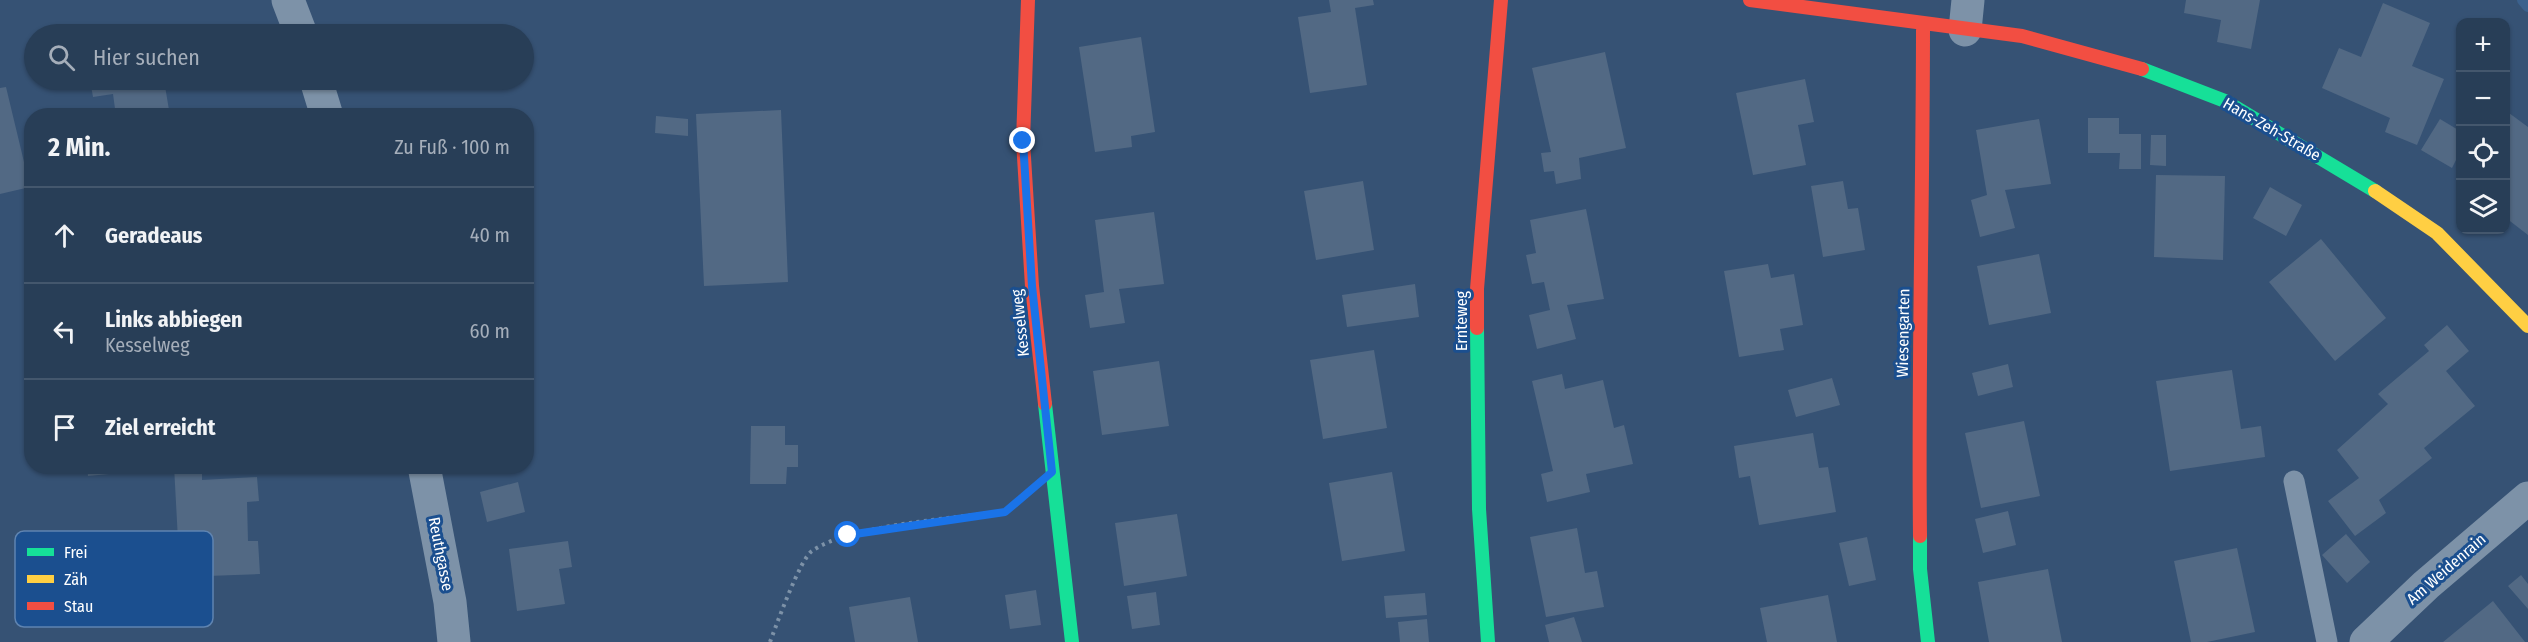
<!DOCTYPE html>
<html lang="de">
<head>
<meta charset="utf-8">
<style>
	:root { --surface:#283e57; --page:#30455d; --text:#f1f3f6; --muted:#a5aeba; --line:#44576d }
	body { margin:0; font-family:"Fira Sans Condensed",sans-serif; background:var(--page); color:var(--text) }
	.controls { position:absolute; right:18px; top:18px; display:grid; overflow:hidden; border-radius:12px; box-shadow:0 2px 4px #0004 }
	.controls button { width:54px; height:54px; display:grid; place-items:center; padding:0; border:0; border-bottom:2px solid var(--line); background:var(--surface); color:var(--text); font:30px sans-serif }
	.stop { position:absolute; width:18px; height:18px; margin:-14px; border:4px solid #1a73e8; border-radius:50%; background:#fff }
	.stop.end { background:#1a73e8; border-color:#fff; box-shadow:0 2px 6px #0008 }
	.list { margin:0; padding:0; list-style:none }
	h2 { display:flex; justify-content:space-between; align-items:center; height:78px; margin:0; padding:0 24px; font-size:26px }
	h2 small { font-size:20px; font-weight:400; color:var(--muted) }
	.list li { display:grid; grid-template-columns:39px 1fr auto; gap:18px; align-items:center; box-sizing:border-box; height:96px; padding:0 24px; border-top:2px solid var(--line) }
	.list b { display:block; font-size:22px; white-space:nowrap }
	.list p { margin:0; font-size:20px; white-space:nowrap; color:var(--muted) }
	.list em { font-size:20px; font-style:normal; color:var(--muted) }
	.icon { flex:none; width:33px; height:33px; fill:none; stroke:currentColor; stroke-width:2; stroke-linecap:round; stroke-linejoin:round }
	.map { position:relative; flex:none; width:2528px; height:642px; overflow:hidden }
	.search { position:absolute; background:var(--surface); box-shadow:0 2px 4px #0004; left:24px; top:24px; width:510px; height:66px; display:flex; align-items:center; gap:15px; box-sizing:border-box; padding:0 21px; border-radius:33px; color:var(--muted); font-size:22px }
	.panel { position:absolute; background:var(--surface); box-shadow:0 2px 4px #0004; left:24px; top:108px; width:510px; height:366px; border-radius:24px }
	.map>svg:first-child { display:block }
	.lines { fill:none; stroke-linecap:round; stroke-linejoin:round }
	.stream { stroke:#3b618d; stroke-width:12 }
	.building { fill:#526984 }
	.path { stroke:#7d92a8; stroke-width:4; stroke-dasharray:3 4.5; stroke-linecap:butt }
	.lane { stroke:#7d92a8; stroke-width:21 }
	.street { stroke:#7d92a8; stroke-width:33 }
	.fast { stroke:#16e098; stroke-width:14 }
	.slow { stroke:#ffcf43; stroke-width:14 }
	.jam { stroke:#f24e42; stroke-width:14 }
	.route { stroke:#1a73e8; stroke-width:8 }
	.labels { text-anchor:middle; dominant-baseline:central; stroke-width:6; stroke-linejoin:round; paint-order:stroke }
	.street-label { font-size:16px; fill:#fff; stroke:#1b4f8f }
	.key { fill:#1b4f8f; stroke:#5f84b1; stroke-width:1.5 }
	.key-label { font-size:16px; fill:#fff }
</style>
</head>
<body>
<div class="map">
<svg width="2528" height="642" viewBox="0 0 2528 642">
	<rect width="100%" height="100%" fill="#365274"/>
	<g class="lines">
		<!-- stream -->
		<path class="stream" d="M2523,0l5,6"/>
	</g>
	<!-- building -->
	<path class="building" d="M1329,0h44l1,5 -19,3 12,77 -57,8 -12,-76 33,-5z
		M2186,0h74l-9,49 -34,-7 4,-22 -37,-7z
		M2383,3l47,20 -18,43 32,13 -27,66 -32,-13 5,-14 -68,-30 17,-40 22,9z
		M97,25l1,9h-29l-1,-5z
		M1141,37l14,95 -24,4 1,11 -37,5 -16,-105z
		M1605,52l21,96 -47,10 2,21 -25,5 -2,-13 -10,1 -3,-19 10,-1 -19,-84z
		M1805,79l9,43 -16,3 8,40 -53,10 -17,-82z
		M90,80h86v4l-11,2 5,30h-54l-3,-22 -20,3z
		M6,87l24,100 -30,7v-106z
		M781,110l7,172 -84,4 -8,-172z
		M2509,113l19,14v108l-22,-17v-101z
		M656,116l32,3v17l-33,-3z
		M2088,118h31v16h22v35h-22l1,-16h-32z
		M2039,119l12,65 -46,6 10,38 -35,9 -9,-37 16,-5 -11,-65z
		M2440,119l20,12v21l-8,16 -31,-18z
		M2151,135h15v31l-16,-1z
		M2156,175l69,1 -2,84 -69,-3z
		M1363,181l11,69 -58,10 -12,-69z
		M1843,181l5,28 10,-1 7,42 -42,7 -12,-71z
		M2270,187l32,18 -16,31 -33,-18z
		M1586,209l18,90 -37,6 9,34 -39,10 -8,-34 21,-5 -6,-28 -12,2 -6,-29 10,-2 -6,-33z
		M1154,212l10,72 -45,5 6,34 -35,5 -5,-33 19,-3 -9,-72z
		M2321,239l65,79 -51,43 -66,-79z
		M2039,254l12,59 -62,12 -12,-59z
		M1768,264l3,14 23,-4 9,51 -23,4 4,21 -45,7 -15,-86z
		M1415,284l4,33 -72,10 -5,-32z
		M2447,325l22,26 -23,20 29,35 -51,42 8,10 -53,42 7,13 -31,23 -27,-35 31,-23 -22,-28 51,-46 -10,-10 51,-43 -5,-6z
		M1374,350l13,78 -64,11 -13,-79z
		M1159,361l10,65 -67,9 -9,-64z
		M2008,364l5,23 -35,9 -6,-23z
		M2232,370l9,59 20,-3 4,31 -95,14 -14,-90z
		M1562,374l3,15 38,-9 11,48 10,-3 9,39 -47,10 4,18 -43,10 -6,-28 12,-3 -21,-90z
		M1832,378l8,27 -44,12 -8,-27z
		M2024,421l16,75 -59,12 -16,-75z
		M751,426h34v19h13v22h-11l-1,17h-36z
		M1813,433l6,35 9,-1 8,45 -77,13 -9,-49 -11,2 -5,-32z
		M87,466h21l1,8 -21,2z
		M174,466h28v14l55,-3 2,24 -12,1 1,39h10l2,33 -80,3z
		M1392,472l13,79 -63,10 -13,-78z
		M518,482l7,30 -38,10 -7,-30z
		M2008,511l8,34 -33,8 -8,-34z
		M1177,514l10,62 -63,10 -9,-63z
		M1577,528l8,45 12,-2 7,36 -58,10 -16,-80z
		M2346,534l24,28 -23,21 -25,-28z
		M1867,537l9,43 -27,6 -10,-43z
		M568,541l4,26 -13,2 6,35 -48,7 -8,-62z
		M2237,548l18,84 -48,10h-16l-17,-81z
		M2048,569l14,73h-73l-11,-60z
		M2521,575l7,9v25l-20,-23z
		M1036,590l5,35 -31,4 -5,-34z
		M1156,592l4,33 -28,4 -5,-33z
		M1425,593l2,22 -41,3 -2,-22z
		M1828,595l9,47h-70l-7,-34z
		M910,597l8,45h-63l-6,-35z
		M2493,601l32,41h-82z
		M1574,617l8,25h-33l-4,-17z
		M1427,619l2,23h-29l-2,-20z"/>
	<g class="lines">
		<!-- path -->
		<path class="path" d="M770,642c6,-16 30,-83 42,-91 36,-26 146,-33 193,-40l15,-10"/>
		<!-- lane -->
		<path class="lane" d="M2294,481l33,161"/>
		<!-- street -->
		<path class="street" d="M288,0l13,34
			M1965,30l3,-30
			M316,80l11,36
			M424,466l26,136 4,40
			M2366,642l60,-57 102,-87"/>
		<!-- fast -->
		<path class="fast" d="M2142,69l83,32 150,90
			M1477,328l2,181 9,133
			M1045,404l27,238
			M1920,536v33l8,73"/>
		<!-- slow -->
		<path class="slow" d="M2375,191l62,42 91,93"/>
		<!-- jam -->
		<path class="jam" d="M1028,0l-5,141 9,145 13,118
			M1750,0l272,36 120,33
			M1477,328v-39l24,-289
			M1920,536c-2,-171 3,-341 3,-512"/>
	</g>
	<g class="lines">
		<!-- route -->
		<path class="route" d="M848,535l157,-23 47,-40 -20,-186 -9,-145"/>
	</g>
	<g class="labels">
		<!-- street labels -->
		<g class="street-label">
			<text transform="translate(2272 129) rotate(30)">Hans-Zeh-Straße</text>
			<text transform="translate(1461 321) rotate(-90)">Ernteweg</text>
			<text transform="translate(1020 323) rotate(-96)">Kesselweg</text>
			<text transform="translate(1903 333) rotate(-89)">Wiesengarten</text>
			<text transform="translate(441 554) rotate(79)">Reuthgasse</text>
			<text transform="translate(2446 569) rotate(-41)">Am Weidenrain</text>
		</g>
	</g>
	<!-- legend -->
	<rect x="15" y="531" width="198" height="96" rx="9" class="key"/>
	<rect x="27" y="548" width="27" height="8" fill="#16e098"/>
	<rect x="27" y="575" width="27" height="8" fill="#ffcf43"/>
	<rect x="27" y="602" width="27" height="8" fill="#f24e42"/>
	<g class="key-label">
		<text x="64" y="558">Frei</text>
		<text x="64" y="585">Zäh</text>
		<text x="64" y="612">Stau</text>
	</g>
</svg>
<div class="controls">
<button>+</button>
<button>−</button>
<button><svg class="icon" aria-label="locate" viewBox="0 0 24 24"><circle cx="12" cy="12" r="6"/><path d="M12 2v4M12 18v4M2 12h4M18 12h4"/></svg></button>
<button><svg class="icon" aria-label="layers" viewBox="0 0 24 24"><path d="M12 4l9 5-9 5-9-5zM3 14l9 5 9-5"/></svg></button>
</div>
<div class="stop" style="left:848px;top:535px"></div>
<div class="stop end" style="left:1023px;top:141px"></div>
<div class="search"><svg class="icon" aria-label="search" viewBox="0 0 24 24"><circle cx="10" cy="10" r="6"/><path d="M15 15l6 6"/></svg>Hier suchen</div>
<section class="panel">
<h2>2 Min.<small>Zu Fuß · 100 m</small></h2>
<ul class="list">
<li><svg class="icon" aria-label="ahead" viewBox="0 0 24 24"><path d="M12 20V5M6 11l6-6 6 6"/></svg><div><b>Geradeaus</b></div><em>40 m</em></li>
<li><svg class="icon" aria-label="left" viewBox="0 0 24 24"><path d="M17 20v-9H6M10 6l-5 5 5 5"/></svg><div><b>Links abbiegen</b><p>Kesselweg</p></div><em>60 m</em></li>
<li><svg class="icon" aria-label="arrive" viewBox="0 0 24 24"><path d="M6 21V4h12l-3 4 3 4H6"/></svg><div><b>Ziel erreicht</b></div></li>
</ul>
</section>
</div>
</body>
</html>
